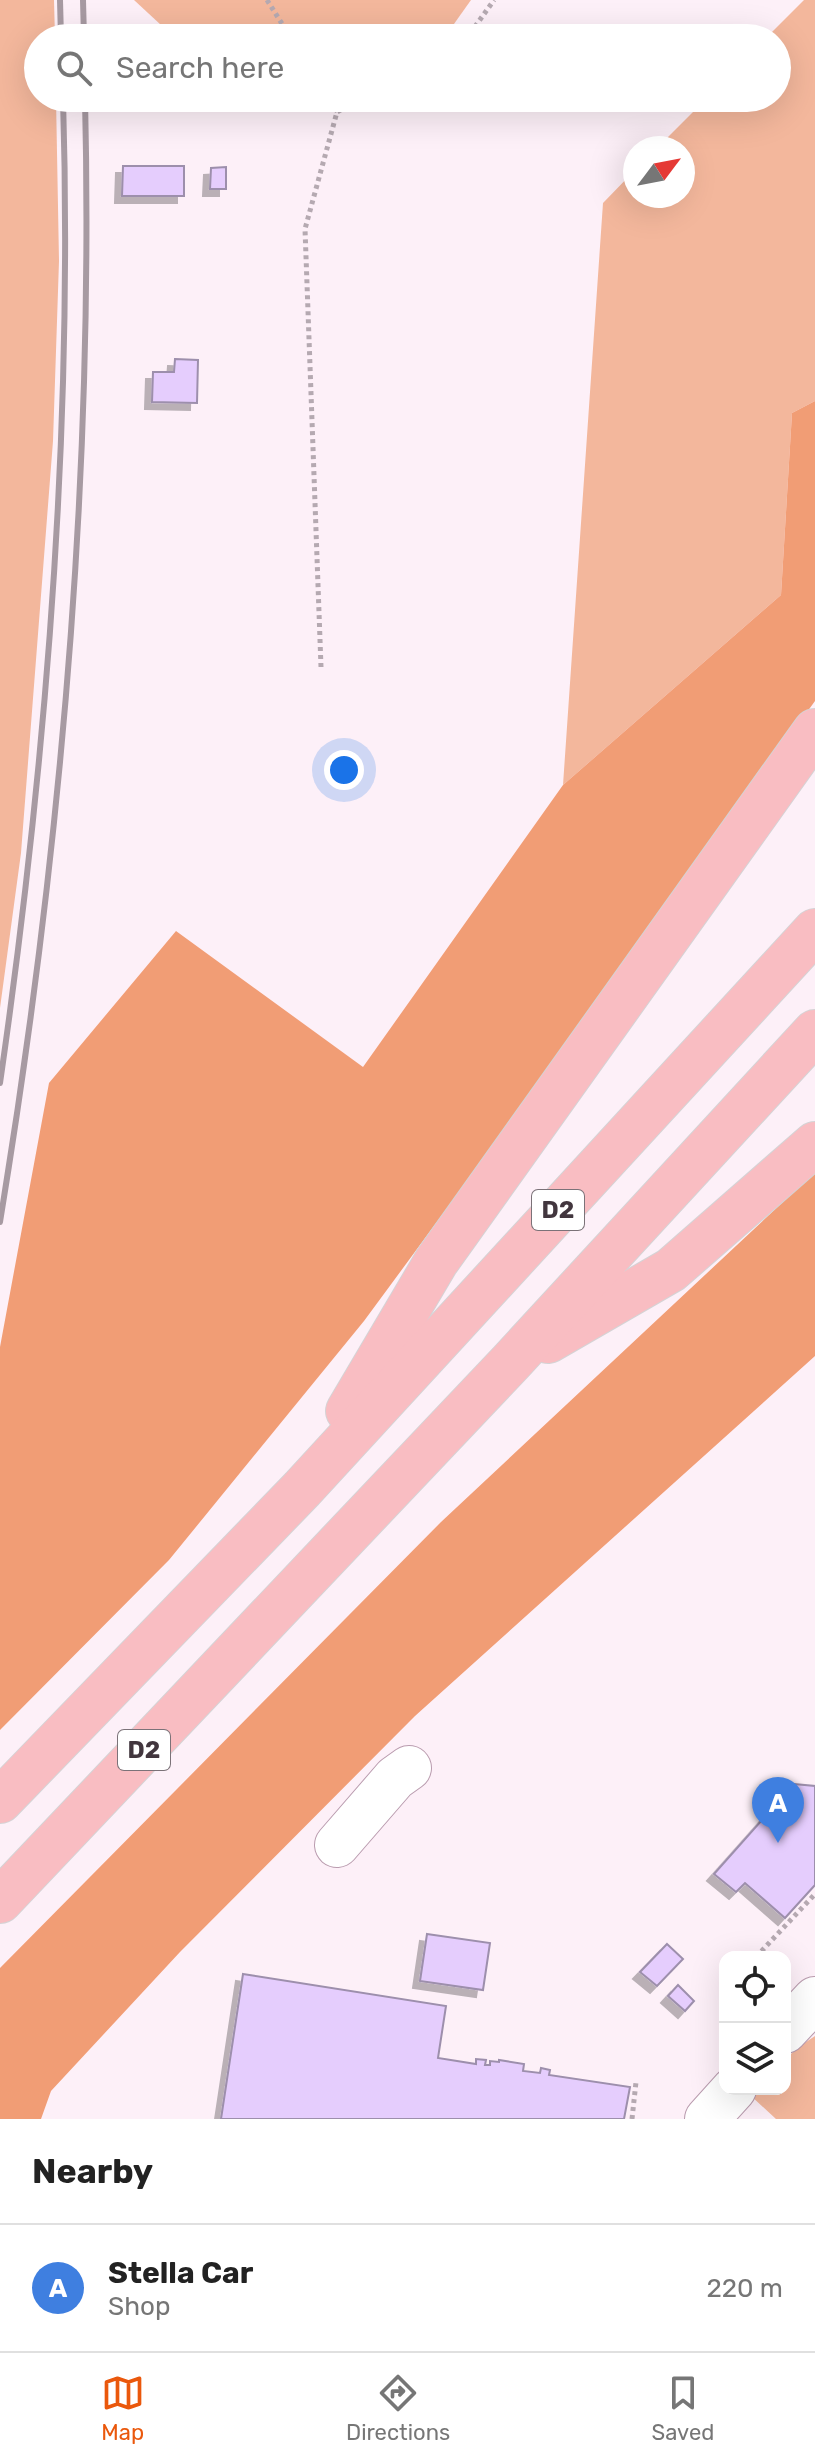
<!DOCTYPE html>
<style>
:root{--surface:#fff;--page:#f6f6f6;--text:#222;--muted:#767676;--line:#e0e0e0;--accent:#ea580c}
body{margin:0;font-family:Rubik,sans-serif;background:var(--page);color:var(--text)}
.controls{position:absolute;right:24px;bottom:24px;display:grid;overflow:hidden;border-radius:16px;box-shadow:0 8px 32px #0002}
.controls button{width:72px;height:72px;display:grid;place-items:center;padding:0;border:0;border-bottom:2px solid var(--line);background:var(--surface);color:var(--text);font:40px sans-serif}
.compass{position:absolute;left:623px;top:136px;width:72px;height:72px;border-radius:50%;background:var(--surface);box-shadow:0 8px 32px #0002;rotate:58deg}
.you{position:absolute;left:344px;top:770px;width:28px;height:28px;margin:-20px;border:6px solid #fff;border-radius:50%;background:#1a73e8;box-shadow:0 0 0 12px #1a73e833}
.badge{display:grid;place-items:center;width:52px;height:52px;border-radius:50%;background:var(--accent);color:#fff;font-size:26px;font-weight:700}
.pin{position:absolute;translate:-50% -66px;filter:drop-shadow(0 2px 4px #0008)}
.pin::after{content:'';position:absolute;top:42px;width:28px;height:24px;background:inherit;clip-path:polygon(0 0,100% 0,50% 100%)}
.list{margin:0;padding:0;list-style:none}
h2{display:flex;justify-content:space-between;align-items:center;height:104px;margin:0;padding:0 32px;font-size:34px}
h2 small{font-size:26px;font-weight:400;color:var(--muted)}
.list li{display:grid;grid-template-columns:52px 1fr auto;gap:24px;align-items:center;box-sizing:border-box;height:128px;padding:0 32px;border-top:2px solid var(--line)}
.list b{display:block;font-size:30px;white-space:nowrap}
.list p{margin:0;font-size:26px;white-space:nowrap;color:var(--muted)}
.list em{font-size:26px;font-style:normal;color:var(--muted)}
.icon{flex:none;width:44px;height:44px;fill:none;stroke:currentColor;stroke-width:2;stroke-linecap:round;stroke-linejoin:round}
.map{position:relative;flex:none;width:815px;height:2119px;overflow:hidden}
.search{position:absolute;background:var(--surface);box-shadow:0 8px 32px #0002;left:24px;right:24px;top:24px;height:88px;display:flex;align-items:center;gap:20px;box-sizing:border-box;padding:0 28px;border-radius:44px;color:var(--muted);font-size:30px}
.sheet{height:232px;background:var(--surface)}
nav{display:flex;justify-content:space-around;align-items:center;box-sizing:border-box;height:112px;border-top:2px solid var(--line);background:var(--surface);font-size:22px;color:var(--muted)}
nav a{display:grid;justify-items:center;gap:4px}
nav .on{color:var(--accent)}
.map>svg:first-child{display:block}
.green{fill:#f3b79c}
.forest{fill:#f19d75}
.building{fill:#e5cdfd;stroke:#9d8fac;stroke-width:2;filter:url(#shadow)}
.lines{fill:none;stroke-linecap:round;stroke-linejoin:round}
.minor-casing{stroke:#ba9caf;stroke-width:46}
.highway-casing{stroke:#d5d3d5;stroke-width:46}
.path{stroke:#b5a9b1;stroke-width:5;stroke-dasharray:4 4;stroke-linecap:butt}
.minor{stroke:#fff;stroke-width:44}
.highway{stroke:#f9bdc2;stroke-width:44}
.rail{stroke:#a79aa2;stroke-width:6}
.labels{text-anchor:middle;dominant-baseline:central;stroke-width:7;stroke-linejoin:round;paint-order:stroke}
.shield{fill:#fff;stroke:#7b7278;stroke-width:2}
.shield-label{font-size:24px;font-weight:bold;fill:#42363e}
</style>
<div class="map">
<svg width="815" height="2119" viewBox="0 0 815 2119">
<defs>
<filter id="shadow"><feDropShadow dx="-7" dy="7" stdDeviation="0" flood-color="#0004"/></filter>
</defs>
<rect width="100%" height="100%" fill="#fdf0f8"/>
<g class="green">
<polygon points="0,0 54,0 55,38 38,38 38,98 56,98 59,261 53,441 21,853 0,1008"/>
<polygon points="134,0 471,0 444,38 175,38"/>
<polygon points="804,0 815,0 815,401 792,413 781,595 563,785 603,203 635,170 635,196 683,196 683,148 657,148 707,98 777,98 777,38 766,38"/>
<polygon points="815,2036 815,2119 776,2119 750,2095 756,2089 785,2089 785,2060 797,2048"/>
</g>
<g class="forest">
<polygon points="815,401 815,701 560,1055 364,1321 169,1560 0,1730 0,1347 49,1083 176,931 363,1067 563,785 781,595 792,413"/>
<polygon points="815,1172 815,1356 415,1716 180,1952 51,2091 41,2119 0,2119 0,1968 441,1522"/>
</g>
<g class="building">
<polygon points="123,166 184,166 184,196 122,196"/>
<polygon points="226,167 226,189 210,189 211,168"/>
<polygon points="175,359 198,360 197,403 152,402 153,372 174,372"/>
<polygon points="794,1784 815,1786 815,1885 785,1918 745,1883 736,1892 714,1874"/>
<polygon points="427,1934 490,1943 483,1990 420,1981"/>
<polygon points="667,1944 683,1959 657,1986 640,1972"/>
<polygon points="243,1974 446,2006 438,2058 476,2064 476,2059 486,2060 485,2065 490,2065 490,2061 499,2062 499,2060 524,2064 523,2071 540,2073 541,2068 550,2070 549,2075 630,2087 624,2119 221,2119"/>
<polygon points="678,1985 694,2001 685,2011 668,1996"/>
</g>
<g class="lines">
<defs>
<g id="minor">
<polyline points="337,1845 395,1778 409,1768"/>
<polyline points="785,2031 815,1999"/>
<polyline points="707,2119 734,2089"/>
</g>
<g id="highway">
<polyline points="548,1341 671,1270 815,1144"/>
<polyline points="348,1411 436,1262 815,731"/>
<polyline points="0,1801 302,1489 815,931"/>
<polyline points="0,1901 511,1362 815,1032"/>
</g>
</defs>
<use href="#minor" class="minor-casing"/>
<use href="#highway" class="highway-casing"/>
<g class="path">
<polyline points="267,0 291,38"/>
<polyline points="464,38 469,35 494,0"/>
<polyline points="328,98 337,112"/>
<polyline points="321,667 305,229 337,112 361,98"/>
<polyline points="756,1957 815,1894"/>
<polyline points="632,2119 636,2082"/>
</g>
<use href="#minor" class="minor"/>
<use href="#highway" class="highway"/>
<g class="rail">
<polyline points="60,0 61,38"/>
<polyline points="83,0 84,38"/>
<path d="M0 1083C47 758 73 426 63 98"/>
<path d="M0 1222C61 851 94 474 85 98"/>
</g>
</g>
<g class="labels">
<g class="shield">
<rect x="532" y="1190" width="52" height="40" rx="6"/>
<rect x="118" y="1730" width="52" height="40" rx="6"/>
</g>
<g class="shield-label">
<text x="558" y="1210">D2</text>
<text x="144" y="1750">D2</text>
</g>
</g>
</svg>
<div class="controls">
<button><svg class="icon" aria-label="locate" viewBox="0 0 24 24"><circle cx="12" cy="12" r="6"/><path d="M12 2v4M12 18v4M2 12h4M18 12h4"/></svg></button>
<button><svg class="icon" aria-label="layers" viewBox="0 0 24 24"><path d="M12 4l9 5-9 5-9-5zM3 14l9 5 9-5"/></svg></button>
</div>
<svg class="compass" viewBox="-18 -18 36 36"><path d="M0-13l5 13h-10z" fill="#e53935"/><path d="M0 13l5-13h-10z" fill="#767676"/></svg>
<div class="you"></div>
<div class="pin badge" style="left:778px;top:1843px;background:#3f7fe0">A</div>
<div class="search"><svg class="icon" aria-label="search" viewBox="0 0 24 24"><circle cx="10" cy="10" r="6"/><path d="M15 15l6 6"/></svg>Search here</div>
</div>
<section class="sheet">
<h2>Nearby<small></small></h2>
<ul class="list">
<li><span class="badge" style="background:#3f7fe0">A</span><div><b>Stella Car</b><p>Shop</p></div><em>220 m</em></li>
</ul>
</section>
<nav>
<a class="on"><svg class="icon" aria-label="map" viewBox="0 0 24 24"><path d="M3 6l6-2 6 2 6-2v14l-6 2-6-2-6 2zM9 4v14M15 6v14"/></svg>Map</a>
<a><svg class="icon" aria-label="directions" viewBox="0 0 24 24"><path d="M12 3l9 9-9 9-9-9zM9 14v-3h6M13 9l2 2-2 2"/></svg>Directions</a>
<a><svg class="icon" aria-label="saved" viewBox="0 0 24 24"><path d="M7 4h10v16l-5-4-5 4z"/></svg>Saved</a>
</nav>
